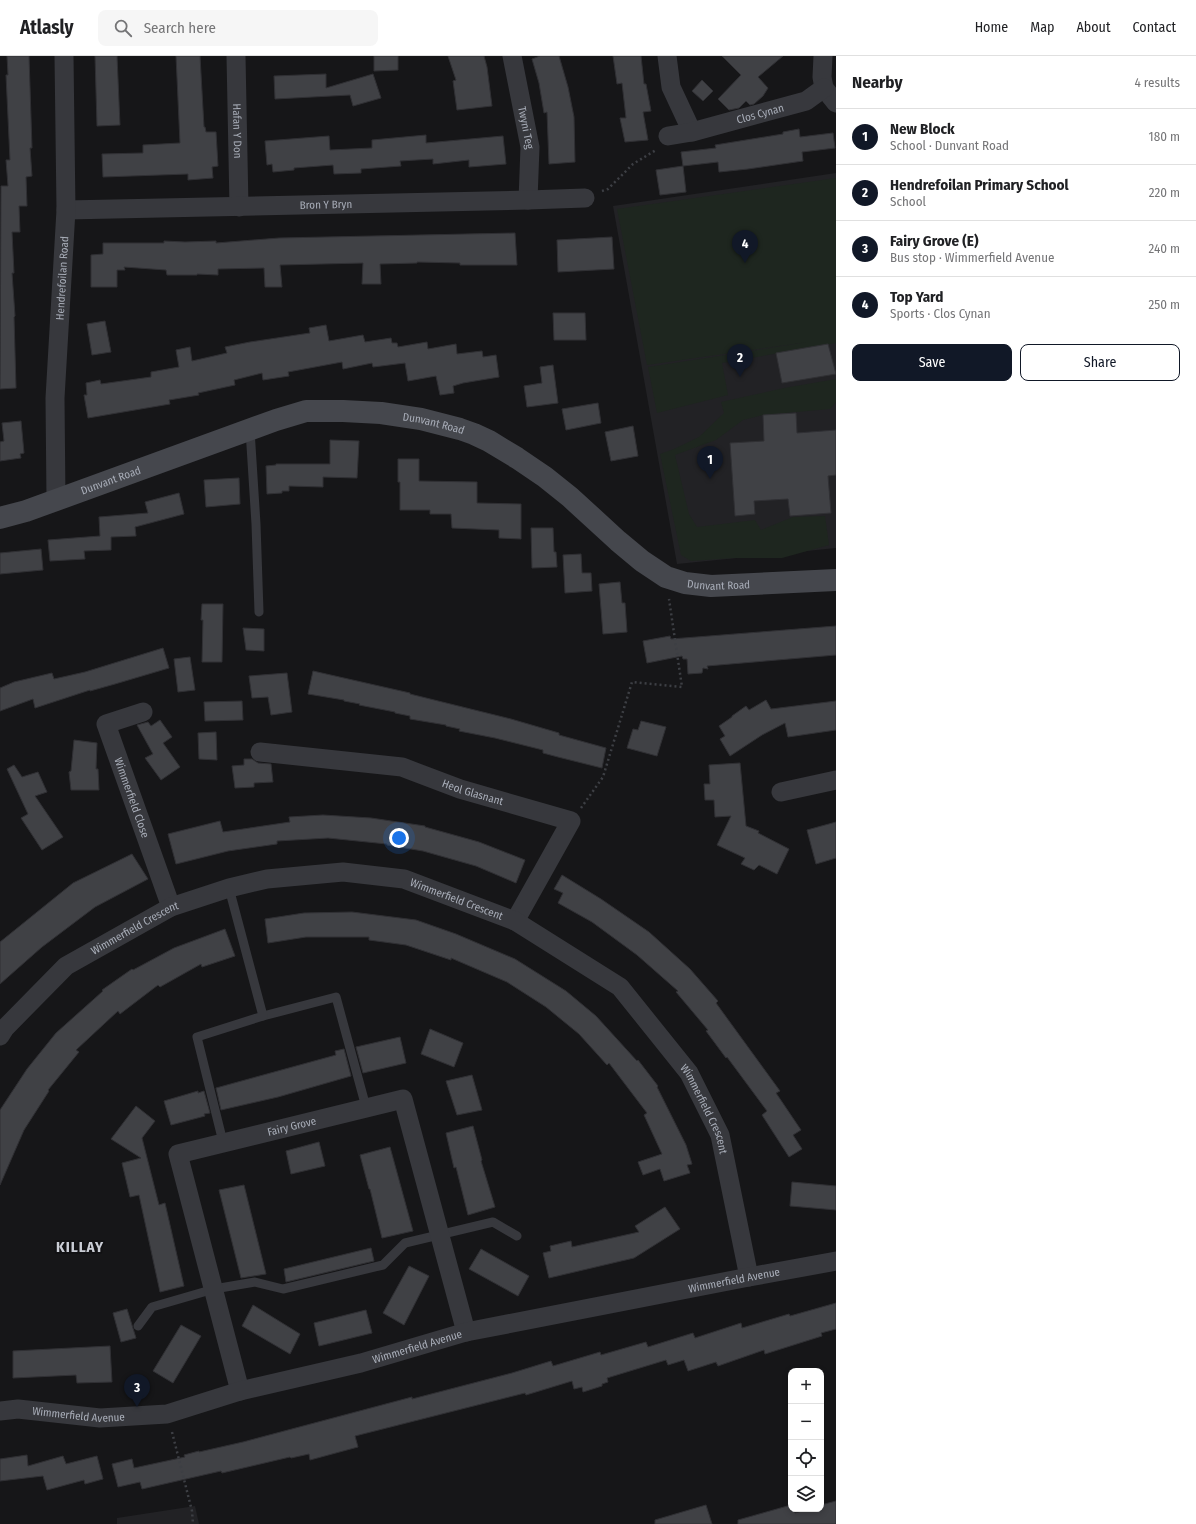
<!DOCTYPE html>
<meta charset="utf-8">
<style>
:root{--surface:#fff;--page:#f6f6f6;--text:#202124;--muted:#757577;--line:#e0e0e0;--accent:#111827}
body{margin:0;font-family:"Fira Sans Condensed",sans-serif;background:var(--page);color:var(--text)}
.controls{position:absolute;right:12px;bottom:12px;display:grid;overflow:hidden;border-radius:8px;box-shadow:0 2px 6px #0003}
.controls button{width:36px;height:36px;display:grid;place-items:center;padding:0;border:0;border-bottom:1px solid var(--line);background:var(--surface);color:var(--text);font:20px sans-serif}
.you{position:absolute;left:399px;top:782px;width:14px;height:14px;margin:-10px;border:3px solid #fff;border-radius:50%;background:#1a73e8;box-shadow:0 0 0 6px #1a73e833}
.badge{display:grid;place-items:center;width:26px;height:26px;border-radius:50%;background:var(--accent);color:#fff;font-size:13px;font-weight:700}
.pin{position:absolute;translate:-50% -33px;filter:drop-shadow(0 1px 2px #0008)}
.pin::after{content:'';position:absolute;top:21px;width:14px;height:12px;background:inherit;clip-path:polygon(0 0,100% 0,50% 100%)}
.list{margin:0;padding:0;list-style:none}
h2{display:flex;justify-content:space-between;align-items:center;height:52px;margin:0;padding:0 16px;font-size:17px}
h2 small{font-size:13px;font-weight:400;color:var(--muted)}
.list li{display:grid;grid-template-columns:26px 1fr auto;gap:12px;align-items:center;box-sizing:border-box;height:56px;padding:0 16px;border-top:1px solid var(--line)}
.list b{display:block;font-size:15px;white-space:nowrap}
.list p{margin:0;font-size:13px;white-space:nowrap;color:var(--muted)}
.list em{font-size:13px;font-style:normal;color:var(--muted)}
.actions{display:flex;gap:8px;padding:12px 16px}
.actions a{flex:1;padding:9px 0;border:1px solid var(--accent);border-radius:8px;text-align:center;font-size:14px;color:var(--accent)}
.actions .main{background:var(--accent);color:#fff}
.icon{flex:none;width:22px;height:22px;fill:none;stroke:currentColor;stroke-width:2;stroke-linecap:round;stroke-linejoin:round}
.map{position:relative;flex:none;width:836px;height:1468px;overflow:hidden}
header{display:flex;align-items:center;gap:24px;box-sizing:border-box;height:56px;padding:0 20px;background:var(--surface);border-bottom:1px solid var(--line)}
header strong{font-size:19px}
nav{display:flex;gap:22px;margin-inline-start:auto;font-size:14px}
.search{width:280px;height:36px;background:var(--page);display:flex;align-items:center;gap:10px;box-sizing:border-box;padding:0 14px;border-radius:8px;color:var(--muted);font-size:15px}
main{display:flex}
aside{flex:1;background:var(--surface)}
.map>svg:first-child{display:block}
.built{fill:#222225}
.green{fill:#1e261f}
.building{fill:#404145;stroke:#303034}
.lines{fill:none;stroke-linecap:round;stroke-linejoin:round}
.path{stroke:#3d3f44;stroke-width:2.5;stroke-dasharray:2 3;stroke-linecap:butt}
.lane{stroke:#37383d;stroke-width:9}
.street{stroke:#37383d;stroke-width:19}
.secondary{stroke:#45474d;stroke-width:22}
.labels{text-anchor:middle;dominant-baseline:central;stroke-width:4;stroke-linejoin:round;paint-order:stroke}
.street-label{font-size:11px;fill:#a8adb8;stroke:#111113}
.district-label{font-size:15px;font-weight:bold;letter-spacing:1px;fill:#c9ccd4;stroke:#111113}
</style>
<header>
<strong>Atlasly</strong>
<div class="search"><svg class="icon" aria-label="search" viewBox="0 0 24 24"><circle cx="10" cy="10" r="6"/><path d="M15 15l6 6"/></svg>Search here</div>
<nav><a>Home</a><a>Map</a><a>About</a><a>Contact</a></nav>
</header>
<main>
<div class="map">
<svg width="836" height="1468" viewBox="0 0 836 1468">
<rect width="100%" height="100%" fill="#161618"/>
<g class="built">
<polygon points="836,117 836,492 677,508 613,150"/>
<polygon points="195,1450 199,1468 117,1468 117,1462"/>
</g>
<g class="green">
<polygon points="836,122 836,287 722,307 728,339 657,357 648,311 808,286 647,309 617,153"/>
<polygon points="836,323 836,346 830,353 763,359 743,364 716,384 675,399 689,458 697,471 755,464 761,474 793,461 825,460 829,489 782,502 734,502 691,505 681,499 660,398 674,393 699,381 724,357 721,346 784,332"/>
</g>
<g class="building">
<polygon points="7,0 29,0 32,92 30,92 32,120 26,121 27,150 19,150 20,176 12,176 14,217 12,217 15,260 14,261 16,332 0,333 1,130 8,130 6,104 10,104 6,19 8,19"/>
<polygon points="95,0 117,0 120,69 97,70"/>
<polygon points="176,0 200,0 204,71 205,71 206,76 216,76 218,110 212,111 213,122 188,124 188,118 103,121 102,98 143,97 143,89 180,87"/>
<polygon points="374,0 398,0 398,14 374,15"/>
<polygon points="448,0 484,0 487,11 492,50 457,54 453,25 456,24"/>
<polygon points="540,0 559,0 568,31 574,61 575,106 549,108 547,56 544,57 539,27 532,3"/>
<polygon points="613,0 641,0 644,28 646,28 651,55 643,56 648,84 625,86 620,62 626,62 622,27 617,28"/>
<polygon points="722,0 783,0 758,21 768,32 763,40 754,48 750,49 746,45 739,52 729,54 718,43 741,19"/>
<polygon points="326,18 326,32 373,18 381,42 353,50 350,39 275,43 274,20"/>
<polygon points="702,24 713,35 703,45 692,35"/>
<polygon points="799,73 800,81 833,77 835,92 802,96 803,105 748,113 719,116 718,106 683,110 681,96 716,92 715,89 783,78 783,76"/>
<polygon points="426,79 426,87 503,80 506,108 469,111 469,104 433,108 433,103 400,105 401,110 361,113 361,117 334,118 333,109 294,112 294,114 273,116 272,108 267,109 265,85 329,80 330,94 372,92 372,84"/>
<polygon points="683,110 686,136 660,139 656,114"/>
<polygon points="515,177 517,209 460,209 460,207 417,206 417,207 380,208 381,228 362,228 363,207 280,209 282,231 265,231 264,212 218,213 218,219 197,218 197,219 167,219 166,214 124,211 125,214 117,214 117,231 91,231 91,199 103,198 103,187 164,187 164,185 185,186 216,185 216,187 279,182"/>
<polygon points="612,181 614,213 558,216 557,184"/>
<polygon points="553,257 585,257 586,284 554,284"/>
<polygon points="105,265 111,296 92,299 87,268"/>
<polygon points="326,269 329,285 363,279 365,286 391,282 392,287 397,287 398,291 427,286 428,293 456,288 457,298 482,295 483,301 496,299 499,321 463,327 453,330 454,337 440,339 436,320 408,325 405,307 373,311 372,307 343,313 342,306 288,316 289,320 263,324 262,317 234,324 235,329 198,337 199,339 169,344 170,348 88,362 84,339 87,339 86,327 100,324 101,328 151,321 151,316 179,311 176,294 190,291 192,305 227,297 225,291 250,286 310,277 309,272"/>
<polygon points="828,288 836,318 782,327 776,297"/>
<polygon points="553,309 558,347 527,351 524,330 542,327 540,311"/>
<polygon points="598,347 601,367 566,374 562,353"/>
<polygon points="796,357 797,377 836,374 836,419 828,420 831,457 790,460 788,443 754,445 755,458 735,460 730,387 764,385 763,359"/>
<polygon points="21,365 24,397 20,398 21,402 0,405 0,386 4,385 2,367"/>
<polygon points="633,370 638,400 611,405 605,376"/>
<polygon points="330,384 359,385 357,422 323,421 323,431 289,430 289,435 282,435 282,437 267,438 266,410 276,409 276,408 330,408"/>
<polygon points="398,403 419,403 419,425 477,426 477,447 521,448 521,483 499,482 499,474 452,472 451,458 430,458 430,454 400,454 400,426 398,426"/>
<polygon points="239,422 240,448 206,451 204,424"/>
<polygon points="179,437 184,458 135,471 136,480 111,481 111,494 84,495 85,503 50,505 48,484 100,480 99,461 148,457 145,446"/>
<polygon points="531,472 553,472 554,496 556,496 557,511 532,512"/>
<polygon points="41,493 43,514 0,518 0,497"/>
<polygon points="581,498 582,517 591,517 592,535 565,537 563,499"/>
<polygon points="620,526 622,547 625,547 627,576 603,578 599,528"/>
<polygon points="202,548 223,548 222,606 202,606 203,564 201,564"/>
<polygon points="836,570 836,599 707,610 708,613 703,612 702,617 688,618 687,603 683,603 682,600 647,607 643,585 670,580 671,583"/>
<polygon points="243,572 264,573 264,595 246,594"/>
<polygon points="163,592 169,612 115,628 90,635 90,634 35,652 33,643 0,655 0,632 14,626 52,617 54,623 85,616"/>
<polygon points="190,601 195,634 178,636 174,603"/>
<polygon points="313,615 410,637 410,638 511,663 559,677 559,679 606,692 602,712 558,701 543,697 543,694 495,682 459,675 460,673 446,670 446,669 410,663 410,660 395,657 395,656 359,649 360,648 344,645 344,644 308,638"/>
<polygon points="287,617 292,656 271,659 268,641 252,642 249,620"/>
<polygon points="766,644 771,653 836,645 836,674 788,681 785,667 762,679 730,700 720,683 725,680 719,670 732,661 732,660 746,650 749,654"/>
<polygon points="242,645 243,664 205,665 204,646"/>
<polygon points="160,664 172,681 163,687 180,711 161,724 145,702 153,698 137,669 148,666 151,670"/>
<polygon points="641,665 666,671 657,700 627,692 633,673 638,674"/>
<polygon points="216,676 217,704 199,703 198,677"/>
<polygon points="74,684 97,687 96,713 98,713 99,734 71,734 69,716 71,715"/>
<polygon points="244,703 252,703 258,707 271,708 273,726 254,727 254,731 235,732 232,710 244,709"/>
<polygon points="740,707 746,770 759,775 758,777 789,793 777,818 759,809 754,814 741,808 745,802 717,789 731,760 715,761 714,744 705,744 704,728 710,728 709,709"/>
<polygon points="14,709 22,721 38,716 47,736 35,740 63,781 42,794 21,762 28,758 7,713"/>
<polygon points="323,759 371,762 425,770 425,771 479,786 525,804 516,827 476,810 423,795 387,789 387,788 328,782 277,785 277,788 228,795 176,808 168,778 220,765 223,776 290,766 289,761"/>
<polygon points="836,766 836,802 816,808 807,774"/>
<polygon points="132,798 148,823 95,851 42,891 0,928 0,886 73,827"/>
<polygon points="562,819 601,843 649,876 690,913 718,945 716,947 780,1035 776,1037 801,1074 793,1079 802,1093 789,1101 762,1059 767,1055 727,1001 726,1002 706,975 708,974 676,936 678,935 637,899 592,866 558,847 563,837 554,833"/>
<polygon points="352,856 416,864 456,878 515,903 566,935 596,960 637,1005 638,1004 658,1030 657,1031 686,1089 692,1108 687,1109 690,1117 664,1125 660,1113 643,1119 638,1106 662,1098 644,1059 647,1057 609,1007 607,1009 579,978 546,951 507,926 451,902 451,904 406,889 369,884 369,881 306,881 268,887 265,863 304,857"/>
<polygon points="225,873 235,900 202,911 201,908 160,931 158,929 120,958 118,955 76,994 79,996 48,1034 49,1035 24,1074 0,1129 0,1054 27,1013 56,977 103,935 102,934 132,913 133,914 174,892"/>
<polygon points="430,973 463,987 454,1011 421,998"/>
<polygon points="400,981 406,1007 363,1017 356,991"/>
<polygon points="344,993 351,1020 278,1041 221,1054 216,1032 336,999 335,995"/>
<polygon points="472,1019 482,1054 457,1059 446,1025"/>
<polygon points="198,1035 198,1037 204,1035 210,1057 204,1058 205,1060 171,1069 164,1045"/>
<polygon points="136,1050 155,1065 142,1082 159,1149 165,1147 184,1230 160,1236 139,1139 130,1141 122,1107 141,1102 111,1083"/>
<polygon points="473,1070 482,1104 481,1105 495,1151 468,1159 456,1111 454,1112 446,1077"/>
<polygon points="319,1086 325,1110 291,1118 286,1095"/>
<polygon points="390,1091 413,1175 382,1182 370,1133 369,1133 360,1099"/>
<polygon points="792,1126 836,1130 836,1154 790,1150"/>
<polygon points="244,1129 266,1218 241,1222 219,1134"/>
<polygon points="665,1151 680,1173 634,1202 549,1222 543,1197 551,1195 550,1190 571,1185 572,1191 639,1176 635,1170"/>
<polygon points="371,1192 374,1205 286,1226 284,1213"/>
<polygon points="481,1193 529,1220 518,1240 469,1213"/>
<polygon points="409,1210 429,1220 404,1269 383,1257"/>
<polygon points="836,1247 836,1273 821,1277 822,1280 765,1298 764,1294 718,1310 716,1306 688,1315 684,1304 668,1309 666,1304 607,1322 608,1326 602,1328 602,1330 583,1336 582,1331 574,1333 572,1325 526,1339 525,1337 355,1380 358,1391 310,1404 309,1398 291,1402 290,1401 222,1417 221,1415 142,1433 140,1426 118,1431 112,1408 132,1403 134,1412 185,1401 184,1399 199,1395 199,1396 243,1386 412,1341 412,1343 512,1317 551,1305 553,1310 600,1296 601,1299 646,1286 648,1291 693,1277 695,1282 741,1267 742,1272 789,1258 790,1260"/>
<polygon points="253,1249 300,1278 290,1298 242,1270"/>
<polygon points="127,1253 136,1282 121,1286 113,1257"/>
<polygon points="366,1254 372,1277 319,1290 314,1267"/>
<polygon points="181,1269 201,1280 173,1327 153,1315"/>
<polygon points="110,1290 112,1326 77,1327 76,1319 13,1322 13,1295"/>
<polygon points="27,1399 28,1410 63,1400 66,1408 97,1400 103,1423 85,1428 84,1424 47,1434 43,1420 0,1425 0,1403"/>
<polygon points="836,1445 836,1468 738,1468 738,1464 791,1449 791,1453 794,1453 795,1457 809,1453 821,1453 821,1449"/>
<polygon points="706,1449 712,1468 655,1468 655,1464"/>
</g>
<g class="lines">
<g class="path">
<polyline points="602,135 608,133 633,108 656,94"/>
<polyline points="581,752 603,721 632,626 682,631 669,543"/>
<polyline points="172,1376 192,1455 193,1468"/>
</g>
<g class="lane">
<polyline points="250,374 256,468 259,556"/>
<polyline points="263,960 336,941 366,1051"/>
<polyline points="223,1086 197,981 263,960 229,832"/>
<polyline points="138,1270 152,1251 214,1233 255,1226 283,1233 383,1209 405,1187 493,1166 517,1180"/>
</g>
<g class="street">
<path id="s1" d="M236 0 239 151"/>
<path id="s2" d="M512 0 530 91 528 144"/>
<polyline points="667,0 671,31 692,76"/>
<polyline points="823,0 822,21 824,32 836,47"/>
<path id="s3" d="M668 80 692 76 806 45 824 32"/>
<path id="s4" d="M66 154 528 144 585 142"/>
<path id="s5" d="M56 444 55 342 66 154 64 0"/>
<path id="s6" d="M143 656 106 668 171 851"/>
<path id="s7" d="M260 696 402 711 460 733 571 765 515 865"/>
<polyline points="781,736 836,724"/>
<path id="s8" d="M0 980 5 972 66 910 171 851 229 832 267 823 343 816 404 823 515 865 620 931 689 1017 720 1079 749 1221"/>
<path id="s9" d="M240 1335 178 1098 403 1043 466 1276"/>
<path id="s10" d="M0 1355 18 1353 100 1362 167 1358 240 1335 361 1307 466 1276 749 1221 836 1205"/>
</g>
<path class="secondary" id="s11" d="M0 462 26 455 276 364 306 355H343L381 357 421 363 460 373 474 378 489 385 517 402 545 421 570 441 618 485 642 505 666 521 685 527 711 530 836 524"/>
</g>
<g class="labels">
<g class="street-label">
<text stroke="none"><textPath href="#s3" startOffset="95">Clos Cynan</textPath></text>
<text stroke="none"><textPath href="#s2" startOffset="73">Twyni Teg</textPath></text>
<text stroke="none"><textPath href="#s1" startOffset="75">Hafan Y Don</textPath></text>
<text stroke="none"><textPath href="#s4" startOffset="260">Bron Y Bryn</textPath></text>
<text stroke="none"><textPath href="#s5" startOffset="222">Hendrefoilan Road</textPath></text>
<text stroke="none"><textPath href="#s11" startOffset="453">Dunvant Road</textPath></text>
<text stroke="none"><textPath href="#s11" startOffset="117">Dunvant Road</textPath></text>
<text stroke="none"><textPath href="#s11" startOffset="789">Dunvant Road</textPath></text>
<text stroke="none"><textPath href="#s7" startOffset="218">Heol Glasnant</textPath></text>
<text stroke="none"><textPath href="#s6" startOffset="117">Wimmerfield Close</textPath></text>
<text stroke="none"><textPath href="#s8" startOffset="511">Wimmerfield Crescent</textPath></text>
<text stroke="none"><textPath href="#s8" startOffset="175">Wimmerfield Crescent</textPath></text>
<text stroke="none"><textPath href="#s8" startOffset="847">Wimmerfield Crescent</textPath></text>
<text stroke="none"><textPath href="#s9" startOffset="362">Fairy Grove</textPath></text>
<text stroke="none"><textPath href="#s10" startOffset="751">Wimmerfield Avenue</textPath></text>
<text stroke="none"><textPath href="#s10" startOffset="427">Wimmerfield Avenue</textPath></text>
<text stroke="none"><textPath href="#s10" startOffset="79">Wimmerfield Avenue</textPath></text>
</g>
<g class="district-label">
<text x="80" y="1191">KILLAY</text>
</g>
</g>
</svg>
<div class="controls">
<button>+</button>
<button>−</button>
<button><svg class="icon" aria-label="locate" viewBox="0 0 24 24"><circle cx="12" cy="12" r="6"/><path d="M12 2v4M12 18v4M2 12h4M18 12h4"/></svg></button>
<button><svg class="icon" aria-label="layers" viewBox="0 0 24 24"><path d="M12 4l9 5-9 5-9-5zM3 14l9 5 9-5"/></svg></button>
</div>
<div class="you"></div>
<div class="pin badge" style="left:710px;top:423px">1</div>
<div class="pin badge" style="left:740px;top:321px">2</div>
<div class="pin badge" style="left:137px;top:1351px">3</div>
<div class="pin badge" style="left:745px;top:207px">4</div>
</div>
<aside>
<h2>Nearby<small>4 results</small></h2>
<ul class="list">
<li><span class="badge">1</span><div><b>New Block</b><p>School · Dunvant Road</p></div><em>180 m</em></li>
<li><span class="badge">2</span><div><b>Hendrefoilan Primary School</b><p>School</p></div><em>220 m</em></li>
<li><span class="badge">3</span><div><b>Fairy Grove (E)</b><p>Bus stop · Wimmerfield Avenue</p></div><em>240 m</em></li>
<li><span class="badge">4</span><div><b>Top Yard</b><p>Sports · Clos Cynan</p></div><em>250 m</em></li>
</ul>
<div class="actions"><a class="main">Save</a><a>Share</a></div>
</aside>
</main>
